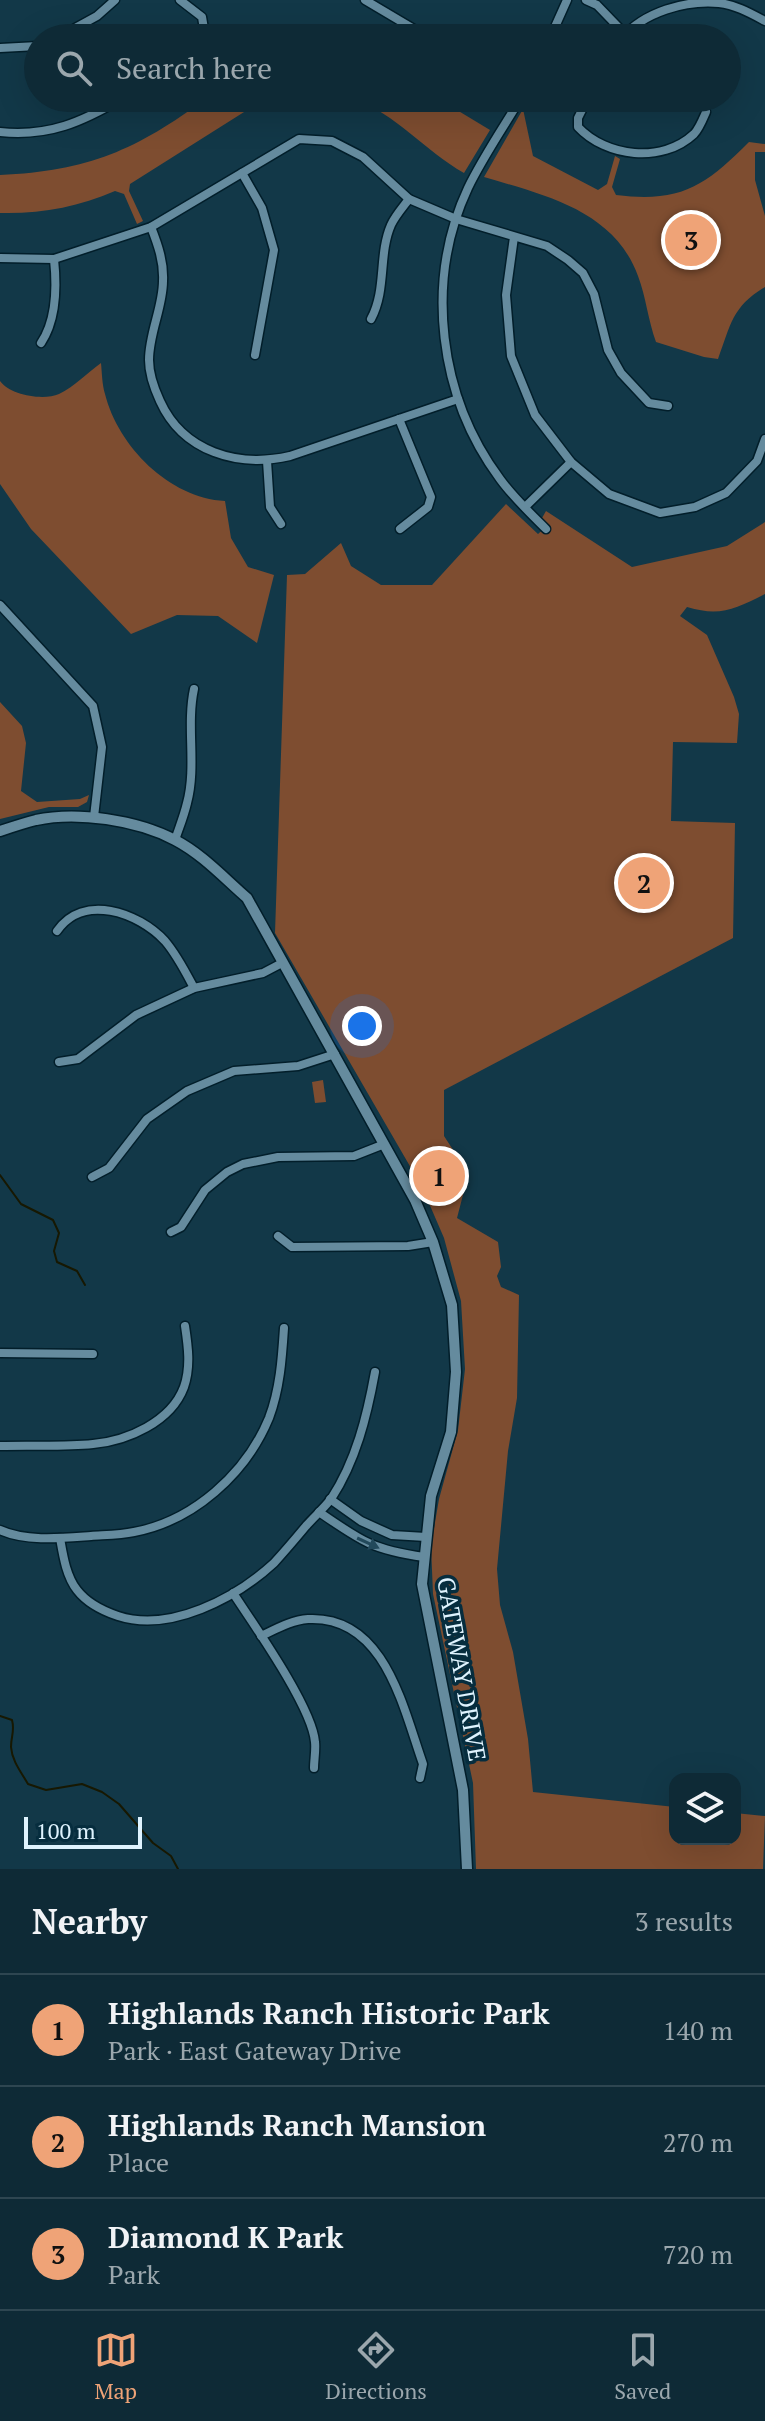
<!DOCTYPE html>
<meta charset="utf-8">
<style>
:root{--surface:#0e2a36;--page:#17323e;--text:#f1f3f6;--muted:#9ba7ad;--line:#2e4651;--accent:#efa377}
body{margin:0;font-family:"PT Serif",serif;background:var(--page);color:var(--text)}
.controls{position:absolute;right:24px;bottom:24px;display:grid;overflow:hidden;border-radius:16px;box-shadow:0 8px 32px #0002}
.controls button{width:72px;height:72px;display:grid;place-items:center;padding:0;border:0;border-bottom:2px solid var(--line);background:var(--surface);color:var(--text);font:40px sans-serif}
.scale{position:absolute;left:24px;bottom:20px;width:118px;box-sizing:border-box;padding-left:8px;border:4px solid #dff3fe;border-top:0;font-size:22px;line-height:28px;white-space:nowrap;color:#dff3fe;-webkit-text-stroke:6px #062d3e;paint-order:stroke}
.you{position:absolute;left:362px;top:1026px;width:28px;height:28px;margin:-20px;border:6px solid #fff;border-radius:50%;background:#1a73e8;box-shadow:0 0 0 12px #1a73e833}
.badge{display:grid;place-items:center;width:52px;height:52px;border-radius:50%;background:var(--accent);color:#111;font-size:26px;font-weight:700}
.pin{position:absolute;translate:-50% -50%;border:4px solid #fff;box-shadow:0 2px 8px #0006}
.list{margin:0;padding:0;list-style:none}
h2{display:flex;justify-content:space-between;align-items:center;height:104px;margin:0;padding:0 32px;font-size:34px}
h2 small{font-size:26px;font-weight:400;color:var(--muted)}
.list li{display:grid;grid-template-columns:52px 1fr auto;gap:24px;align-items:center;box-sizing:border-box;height:112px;padding:0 32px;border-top:2px solid var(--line)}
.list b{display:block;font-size:30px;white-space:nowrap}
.list p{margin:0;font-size:26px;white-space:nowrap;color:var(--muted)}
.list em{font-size:26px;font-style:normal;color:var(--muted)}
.icon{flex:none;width:44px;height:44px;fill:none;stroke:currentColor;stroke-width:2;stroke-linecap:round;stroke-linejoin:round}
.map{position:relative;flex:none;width:765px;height:1869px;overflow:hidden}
.search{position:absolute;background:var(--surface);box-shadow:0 8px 32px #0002;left:24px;right:24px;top:24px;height:88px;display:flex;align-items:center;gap:20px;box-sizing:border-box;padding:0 28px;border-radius:44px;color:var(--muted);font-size:30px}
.sheet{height:440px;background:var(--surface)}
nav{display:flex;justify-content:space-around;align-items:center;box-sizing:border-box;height:112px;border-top:2px solid var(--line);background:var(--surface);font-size:22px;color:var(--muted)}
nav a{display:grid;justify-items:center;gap:4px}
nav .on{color:var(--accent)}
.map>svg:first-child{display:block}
.green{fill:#7e4d30}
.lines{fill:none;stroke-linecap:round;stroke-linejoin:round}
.stream{stroke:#171802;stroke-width:2}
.minor-casing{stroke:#021e2a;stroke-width:11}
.tertiary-casing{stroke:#021e2a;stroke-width:13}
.minor{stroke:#658b9e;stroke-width:8}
.tertiary{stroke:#658b9e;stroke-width:10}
.oneway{fill:#22495b}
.labels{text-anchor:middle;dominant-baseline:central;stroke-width:7;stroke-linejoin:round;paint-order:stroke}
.street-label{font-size:24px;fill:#dff3fe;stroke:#062d3e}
</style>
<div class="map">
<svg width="765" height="1869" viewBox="0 0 765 1869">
<rect width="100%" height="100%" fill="#123848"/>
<g class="green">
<polygon points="265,30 327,32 337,38 261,38"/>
<path d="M207 98H279L252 107 130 184 129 191 143 221 137 224 124 194 115 191C78 207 41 214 0 213V175C89 171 136 150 207 98Z"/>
<path d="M353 98H437L490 130 464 173C425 151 396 114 353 98Z"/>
<path d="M523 109 533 156 598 190 607 184 615 156 620 159 612 187 616 195C681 203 705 186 749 142L765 144V152H755V180L765 216V287C732 307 731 324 718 359L704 357 656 342C648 320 646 297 638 276 614 210 544 195 484 177Z"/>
<path d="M101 363C102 373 102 384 105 394 118 446 169 498 225 501L231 538 248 567 274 575 257 643 218 616 177 615 131 634 31 529 0 484V381C10 395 43 401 59 394 74 387 88 372 101 363Z"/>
<path d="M506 504 538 534 548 525 542 518 546 511 632 567 727 546 765 522V594C735 609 720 617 687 607L680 616 707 635 734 697 739 714 737 743 673 742 671 821 735 823 733 938 444 1090V1136L463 1165 464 1191 457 1218 498 1242 501 1267 497 1276 501 1287 519 1295 517 1398 508 1451 497 1569 500 1605 513 1652 528 1739 533 1792 675 1807V1839H735V1813L765 1816 763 1869H476L473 1783 433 1594 431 1546 439 1499 458 1430 465 1369 461 1301 444 1238 422 1187 275 933 287 575 305 574 341 543 351 566 381 585H432Z"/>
<polygon points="0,702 22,726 26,743 21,791 37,802 80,799 89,795 87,802 78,807 49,807 0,819"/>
<polygon points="323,1080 326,1102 315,1103 312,1082"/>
</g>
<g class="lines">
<g class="stream">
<polyline points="0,1175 21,1204 53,1220 59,1233 54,1251 57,1262 77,1271 85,1285"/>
<path d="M0 1716 12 1720C15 1731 11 1736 11 1747 12 1761 21 1772 28 1784L46 1790 82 1784 102 1792 119 1804 153 1843 171 1856 178 1869"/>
</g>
<defs>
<g id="minor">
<polyline points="180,0 202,17 204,29 195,38"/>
<polyline points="365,0 429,38"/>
<polyline points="586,0 597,5 625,34"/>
<polyline points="57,38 97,16 115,0"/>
<polyline points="550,38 567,0"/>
<path d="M622 38C644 12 685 0 719 3 736 5 750 13 765 21"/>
<polyline points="0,48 38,46"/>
<path d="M521 98C503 128 483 157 468 188 424 282 439 397 500 479 513 497 530 513 546 529"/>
<path d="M588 98 578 118V127C606 157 662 164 694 134 699 129 703 119 706 112"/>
<path d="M0 132C49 137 82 122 123 98"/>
<polyline points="242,173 262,208 274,250 255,355"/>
<path d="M151 227C158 245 164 262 163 281 163 307 149 333 149 360 149 374 154 388 160 401 183 452 238 468 290 456L458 399"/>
<polyline points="514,237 506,295 511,356 535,415 571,462 609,494 660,513 695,507 726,493 757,461 765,439"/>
<polyline points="0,258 54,259 151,227 299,139 332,141 363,157 409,199 456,219 547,246 568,260 583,273 594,294 608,350 621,373 649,403 668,406"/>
<path d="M371 319C387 289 378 255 391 225 395 216 403 207 409 199"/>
<path d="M41 343C57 319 57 287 54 259"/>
<polyline points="399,419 431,497 428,507 400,529"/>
<polyline points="267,461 270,507 281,524"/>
<polyline points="525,507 571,462"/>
<polyline points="0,605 93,706 102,747 94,817"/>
<path d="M175 840C179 828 184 816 187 803 197 766 186 726 194 689"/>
<path d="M57 931C83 893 138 912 165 941 177 955 185 971 194 988"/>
<polyline points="59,1062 78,1059 136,1015 194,988 263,973 282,963"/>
<polyline points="92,1177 109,1168 147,1119 187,1091 234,1071 298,1066 335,1054"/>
<polyline points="171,1232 181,1227 205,1190 227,1172 243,1164 278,1157 354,1156 382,1145"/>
<polyline points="278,1236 292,1247 408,1246 433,1242"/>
<polyline points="0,1353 93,1354"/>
<path d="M0 1446C31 1445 63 1447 93 1444 127 1441 171 1422 184 1387 191 1367 188 1346 185 1326"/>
<polyline points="330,1499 361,1521 392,1535 426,1537"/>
<path d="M319 1512C361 1541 373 1550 424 1557"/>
<path d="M0 1530C26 1542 63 1538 91 1536 105 1535 120 1535 134 1532 193 1521 246 1474 269 1418 280 1389 282 1358 284 1328"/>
<path d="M60 1538C63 1555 66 1576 77 1590 87 1603 103 1611 118 1616 170 1633 236 1598 274 1563 285 1551 296 1538 306 1526 314 1517 324 1508 331 1499 356 1461 367 1416 375 1372"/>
<path d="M233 1593C254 1625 312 1707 315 1742 316 1750 314 1760 314 1768"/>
<path d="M261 1636C276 1629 292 1620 308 1619 385 1615 403 1708 423 1764L420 1778"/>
</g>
<path id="tertiary" d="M0 831C12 827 24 823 36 820 77 811 137 820 175 840 202 854 224 878 247 898L415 1200 433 1242 452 1305 456 1372 451 1432 431 1496 422 1584 463 1790 467 1869"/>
</defs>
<use href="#minor" class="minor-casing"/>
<use href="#tertiary" class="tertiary-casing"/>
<use href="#minor" class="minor"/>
<use href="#tertiary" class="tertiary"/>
</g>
<defs><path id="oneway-solid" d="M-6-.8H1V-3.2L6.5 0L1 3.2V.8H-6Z" transform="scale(2)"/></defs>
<use class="oneway" href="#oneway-solid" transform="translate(368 1543) rotate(25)"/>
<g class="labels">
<g class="street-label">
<text transform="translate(462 1669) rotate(80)">GATEWAY DRIVE</text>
</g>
</g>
</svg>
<div class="controls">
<button><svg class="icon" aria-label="layers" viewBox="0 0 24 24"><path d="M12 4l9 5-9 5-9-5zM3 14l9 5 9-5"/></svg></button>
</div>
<div class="scale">100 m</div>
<div class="you"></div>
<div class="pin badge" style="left:439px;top:1176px">1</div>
<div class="pin badge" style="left:644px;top:883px">2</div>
<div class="pin badge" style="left:691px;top:240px">3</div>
<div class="search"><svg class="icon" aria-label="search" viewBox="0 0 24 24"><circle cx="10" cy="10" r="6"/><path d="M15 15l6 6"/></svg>Search here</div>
</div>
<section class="sheet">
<h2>Nearby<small>3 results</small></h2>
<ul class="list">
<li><span class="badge">1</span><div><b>Highlands Ranch Historic Park</b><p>Park · East Gateway Drive</p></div><em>140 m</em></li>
<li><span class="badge">2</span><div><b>Highlands Ranch Mansion</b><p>Place</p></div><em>270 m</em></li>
<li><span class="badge">3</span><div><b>Diamond K Park</b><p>Park</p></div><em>720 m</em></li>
</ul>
</section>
<nav>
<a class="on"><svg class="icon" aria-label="map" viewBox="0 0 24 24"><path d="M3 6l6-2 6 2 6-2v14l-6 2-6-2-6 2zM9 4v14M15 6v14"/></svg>Map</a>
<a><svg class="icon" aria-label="directions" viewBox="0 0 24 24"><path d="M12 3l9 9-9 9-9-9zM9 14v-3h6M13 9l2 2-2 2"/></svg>Directions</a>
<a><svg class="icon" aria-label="saved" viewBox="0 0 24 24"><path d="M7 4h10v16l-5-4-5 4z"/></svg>Saved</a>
</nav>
